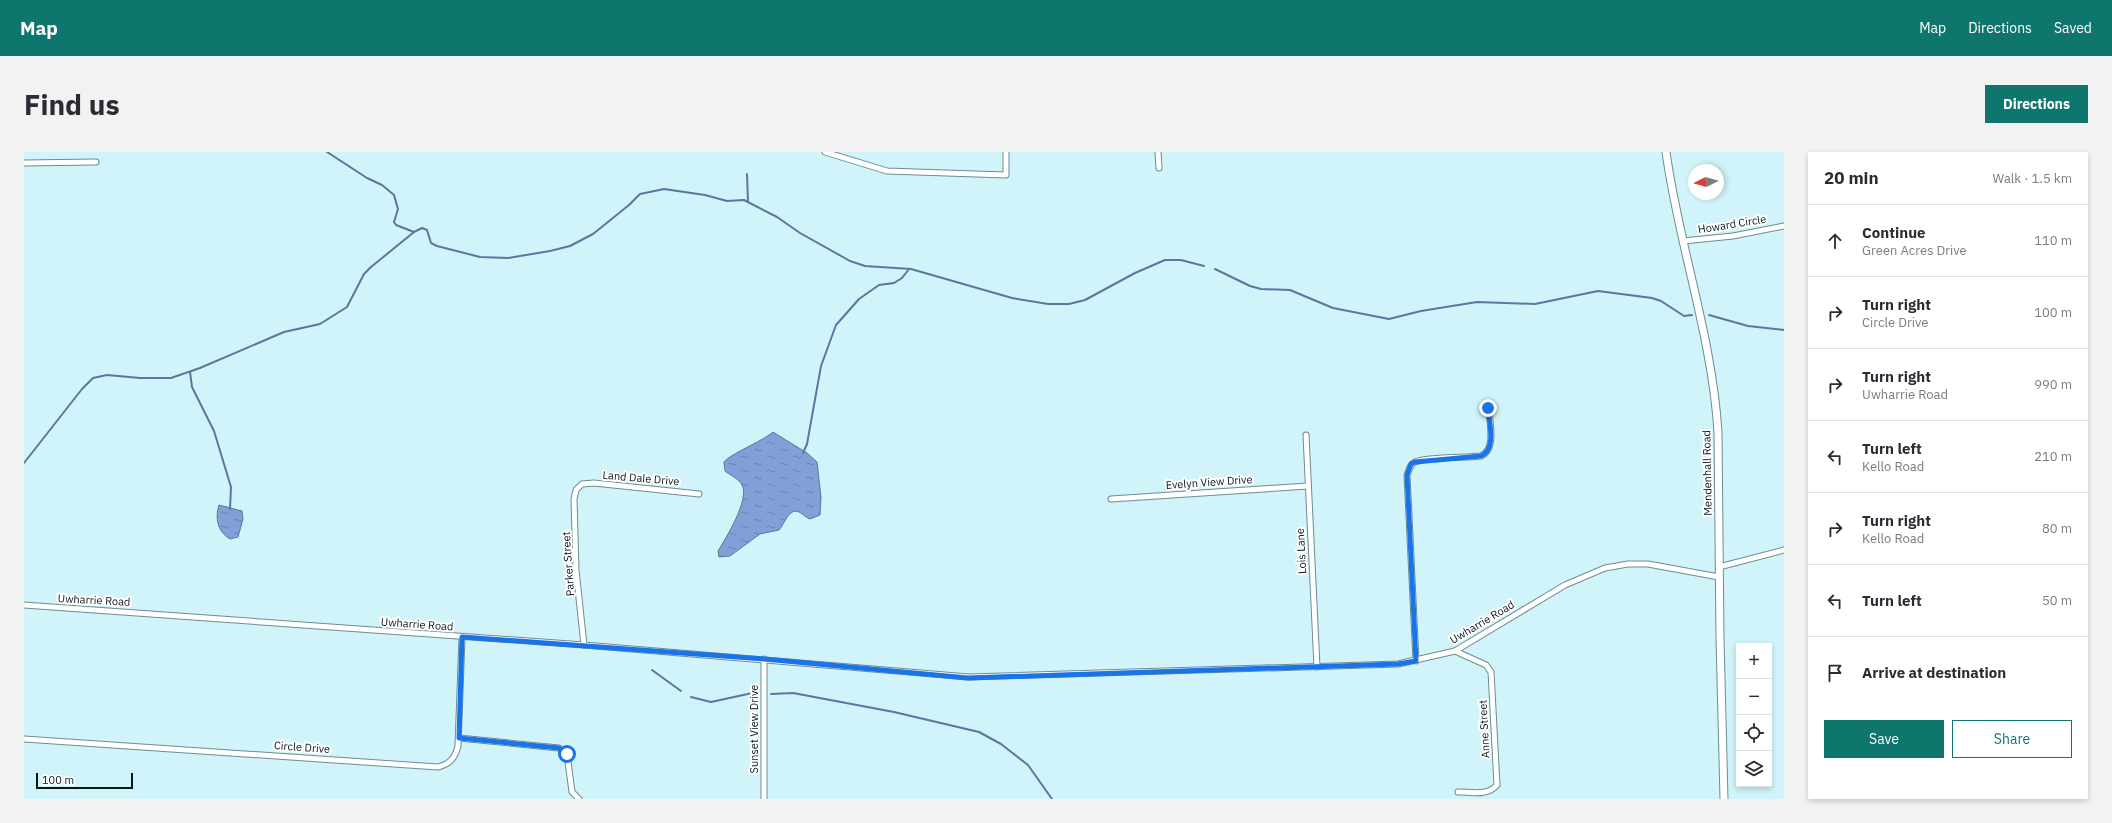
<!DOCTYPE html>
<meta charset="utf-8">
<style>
:root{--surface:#fff;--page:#f2f2f3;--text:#2b2b33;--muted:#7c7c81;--line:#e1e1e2;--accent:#0f766e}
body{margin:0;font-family:"IBM Plex Sans",sans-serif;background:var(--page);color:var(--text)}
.controls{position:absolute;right:12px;bottom:12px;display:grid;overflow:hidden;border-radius:0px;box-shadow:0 2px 6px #0003}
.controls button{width:36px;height:36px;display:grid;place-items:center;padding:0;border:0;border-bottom:1px solid var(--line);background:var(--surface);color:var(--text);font:20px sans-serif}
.compass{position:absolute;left:1664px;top:12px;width:36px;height:36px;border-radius:50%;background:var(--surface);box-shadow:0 2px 6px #0003;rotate:265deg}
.scale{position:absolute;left:12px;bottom:10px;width:97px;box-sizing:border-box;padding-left:4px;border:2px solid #091517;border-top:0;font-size:11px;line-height:14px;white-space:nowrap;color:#091517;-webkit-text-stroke:3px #fff;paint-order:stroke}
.stop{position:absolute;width:12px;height:12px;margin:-9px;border:3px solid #1a73e8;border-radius:50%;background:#fff}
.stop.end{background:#1a73e8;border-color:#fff;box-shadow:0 1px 4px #0008}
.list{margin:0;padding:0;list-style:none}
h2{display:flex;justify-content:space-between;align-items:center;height:52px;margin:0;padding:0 16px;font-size:17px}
h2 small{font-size:13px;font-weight:400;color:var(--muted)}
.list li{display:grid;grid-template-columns:26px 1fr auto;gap:12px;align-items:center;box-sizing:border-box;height:72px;padding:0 16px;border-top:1px solid var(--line)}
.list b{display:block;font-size:15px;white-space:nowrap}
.list p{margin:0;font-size:13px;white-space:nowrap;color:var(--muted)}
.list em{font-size:13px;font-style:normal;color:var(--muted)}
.actions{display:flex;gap:8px;padding:12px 16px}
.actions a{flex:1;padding:9px 0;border:1px solid var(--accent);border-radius:0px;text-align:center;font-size:14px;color:var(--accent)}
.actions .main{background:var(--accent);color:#fff}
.icon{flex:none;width:22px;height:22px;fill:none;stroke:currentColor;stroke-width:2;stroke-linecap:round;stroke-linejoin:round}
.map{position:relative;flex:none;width:1760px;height:647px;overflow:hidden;border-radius:0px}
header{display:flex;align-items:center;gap:24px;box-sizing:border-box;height:56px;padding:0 20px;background:var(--accent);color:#fff}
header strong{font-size:19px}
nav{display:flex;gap:22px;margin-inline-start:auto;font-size:14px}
.intro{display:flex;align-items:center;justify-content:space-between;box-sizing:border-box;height:96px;padding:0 24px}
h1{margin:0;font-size:28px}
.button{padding:10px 18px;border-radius:0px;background:var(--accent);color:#fff;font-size:14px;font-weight:700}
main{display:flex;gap:24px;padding:0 24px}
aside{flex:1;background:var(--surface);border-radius:0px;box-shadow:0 2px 6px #0003}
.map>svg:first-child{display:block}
.water{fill:url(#water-ripples);stroke:#5e769e}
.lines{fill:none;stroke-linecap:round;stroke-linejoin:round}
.stream{stroke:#5e769e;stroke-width:2}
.street-casing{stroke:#6c8d91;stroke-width:7}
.secondary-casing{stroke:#6c8d91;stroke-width:9}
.street{stroke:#fff;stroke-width:5}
.secondary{stroke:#fff;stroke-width:7}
.route{stroke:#1a73e8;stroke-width:5}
.labels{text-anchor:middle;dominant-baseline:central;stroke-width:4;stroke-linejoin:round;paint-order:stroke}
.street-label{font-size:11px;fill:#091517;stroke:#fff}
</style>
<header>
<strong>Map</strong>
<nav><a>Map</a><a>Directions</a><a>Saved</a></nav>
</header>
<div class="intro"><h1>Find us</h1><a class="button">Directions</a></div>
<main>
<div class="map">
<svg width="1760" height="647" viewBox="0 0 1760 647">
<defs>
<pattern id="water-ripples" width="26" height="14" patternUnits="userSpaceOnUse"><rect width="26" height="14" fill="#82a0d8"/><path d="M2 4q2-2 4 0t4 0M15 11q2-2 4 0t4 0" fill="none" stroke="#6981ae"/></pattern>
</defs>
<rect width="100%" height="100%" fill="#d0f4f9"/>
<g class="water">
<path d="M749 280 783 301 793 310 797 345 796 363 786 367C781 365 779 362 775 360 765 355 760 373 755 378L736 382 706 404 695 405 694 399C702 386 726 347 718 333 715 327 706 323 701 319L700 310C706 302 737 290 749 280Z"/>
<path d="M195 353 218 359 219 367 214 385 206 387C193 379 191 366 195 353Z"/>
</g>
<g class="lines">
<g class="stream">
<polyline points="303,0 343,26 358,33 370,43 374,57 370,70 372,73 390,80"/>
<polyline points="723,22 724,50"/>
<polyline points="1191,117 1226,134 1237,137 1266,138 1309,156 1365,167 1397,159 1453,150 1511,152 1574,139 1628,146 1637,149 1660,164 1668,163"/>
<polyline points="1685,163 1724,174 1760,178"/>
<polyline points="166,220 168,235 190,279 207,335 206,357"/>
<polyline points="779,301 783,292 797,214 812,173 835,147 855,133 870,131 878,126 885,117"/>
<polyline points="0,311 58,237 69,226 83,223 116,226 147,226 176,216 260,180 296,172 323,155 340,122 347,115 390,80 398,76 403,78 407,91 413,94 456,105 484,106 526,99 546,94 569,82 605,53 616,42 640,37 681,43 703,49 720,48 753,65 776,81 826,109 841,114 887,117 988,146 1024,152 1045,152 1061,148 1111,121 1141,108 1157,108 1180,114"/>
<polyline points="628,518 657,539"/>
<polyline points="747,542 769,541 870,560 955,580 977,592 1004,613 1028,647"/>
<polyline points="667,545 687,550 733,540"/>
</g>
<defs>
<g id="street">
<polyline points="801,0 863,19 982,23 982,0"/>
<polyline points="1134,0 1135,16"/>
<polyline points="0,11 72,10"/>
<polyline points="1659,89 1709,84 1760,74"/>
<polyline points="1282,283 1293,515"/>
<polyline points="1087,347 1284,334"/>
<polyline points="1695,415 1760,398"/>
<polyline points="0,453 560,493 945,525 1374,512 1431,499 1541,433 1581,416 1604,412 1624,412 1695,425"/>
<polyline points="560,493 552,418 550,347 552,338 558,332 570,331 675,342"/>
<path d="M1431 499 1462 513 1467 520 1473 633C1464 644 1448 640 1434 640"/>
<path d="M1392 509 1383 323C1385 318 1386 312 1391 310 1404 304 1441 306 1457 304 1473 297 1465 270 1465 256"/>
<polyline points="435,586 535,596 543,602 548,640 555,647"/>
<path d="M0 587 414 615C426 612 431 606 434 594L438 485"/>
<polyline points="740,647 740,507"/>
</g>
<path id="secondary" d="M1642 0C1655 94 1688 184 1694 280L1696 486 1700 647"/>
</defs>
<use href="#street" class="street-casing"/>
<use href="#secondary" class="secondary-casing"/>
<use href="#street" class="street"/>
<use href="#secondary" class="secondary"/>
</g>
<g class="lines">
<path class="route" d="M543 602 535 596 435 586 438 485 740 507 944 526 1374 512 1392 509 1383 323 1387 312 1391 310 1457 304C1473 297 1465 270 1464 256"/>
</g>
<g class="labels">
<g class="street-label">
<text transform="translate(1708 72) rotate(-9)">Howard Circle</text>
<text transform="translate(1683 321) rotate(-91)">Mendenhall Road</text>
<text transform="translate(617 326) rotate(5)">Land Dale Drive</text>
<text transform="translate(1185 330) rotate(-4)">Evelyn View Drive</text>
<text transform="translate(1277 399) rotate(-93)">Lois Lane</text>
<text transform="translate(544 412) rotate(-94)">Parker Street</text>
<text transform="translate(70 448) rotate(3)">Uwharrie Road</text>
<text transform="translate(1458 470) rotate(-31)">Uwharrie Road</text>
<text transform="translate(393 472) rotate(4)">Uwharrie Road</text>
<text transform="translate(730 577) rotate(-90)">Sunset View Drive</text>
<text transform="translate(1460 577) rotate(-93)">Anne Street</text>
<text transform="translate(278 595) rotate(4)">Circle Drive</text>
</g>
</g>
</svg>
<div class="controls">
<button>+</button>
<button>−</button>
<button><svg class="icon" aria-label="locate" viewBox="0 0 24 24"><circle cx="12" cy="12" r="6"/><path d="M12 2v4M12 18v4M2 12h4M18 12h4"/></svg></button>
<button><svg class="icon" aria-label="layers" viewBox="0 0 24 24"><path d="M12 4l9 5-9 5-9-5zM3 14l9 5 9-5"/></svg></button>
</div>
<svg class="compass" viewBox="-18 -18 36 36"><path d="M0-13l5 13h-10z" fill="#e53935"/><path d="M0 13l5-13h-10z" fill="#7c7c81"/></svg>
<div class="scale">100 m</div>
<div class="stop" style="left:543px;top:602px"></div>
<div class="stop end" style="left:1464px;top:256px"></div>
</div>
<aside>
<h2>20 min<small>Walk · 1.5 km</small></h2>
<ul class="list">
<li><svg class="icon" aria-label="ahead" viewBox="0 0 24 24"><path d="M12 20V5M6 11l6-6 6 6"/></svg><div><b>Continue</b><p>Green Acres Drive</p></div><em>110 m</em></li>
<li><svg class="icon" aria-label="right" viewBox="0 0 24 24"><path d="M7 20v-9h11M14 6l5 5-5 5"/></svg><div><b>Turn right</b><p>Circle Drive</p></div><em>100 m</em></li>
<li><svg class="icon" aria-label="right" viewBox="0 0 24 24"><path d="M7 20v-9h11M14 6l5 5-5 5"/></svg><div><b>Turn right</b><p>Uwharrie Road</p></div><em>990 m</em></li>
<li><svg class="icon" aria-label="left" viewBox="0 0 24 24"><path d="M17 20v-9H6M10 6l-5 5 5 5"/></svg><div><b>Turn left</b><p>Kello Road</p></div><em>210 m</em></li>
<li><svg class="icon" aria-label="right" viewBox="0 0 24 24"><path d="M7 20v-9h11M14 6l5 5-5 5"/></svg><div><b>Turn right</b><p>Kello Road</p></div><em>80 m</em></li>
<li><svg class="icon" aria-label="left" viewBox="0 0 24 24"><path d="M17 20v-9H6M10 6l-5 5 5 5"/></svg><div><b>Turn left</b></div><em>50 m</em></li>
<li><svg class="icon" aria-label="arrive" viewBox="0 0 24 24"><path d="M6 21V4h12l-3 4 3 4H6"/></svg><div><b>Arrive at destination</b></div></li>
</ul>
<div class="actions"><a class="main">Save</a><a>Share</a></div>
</aside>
</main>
